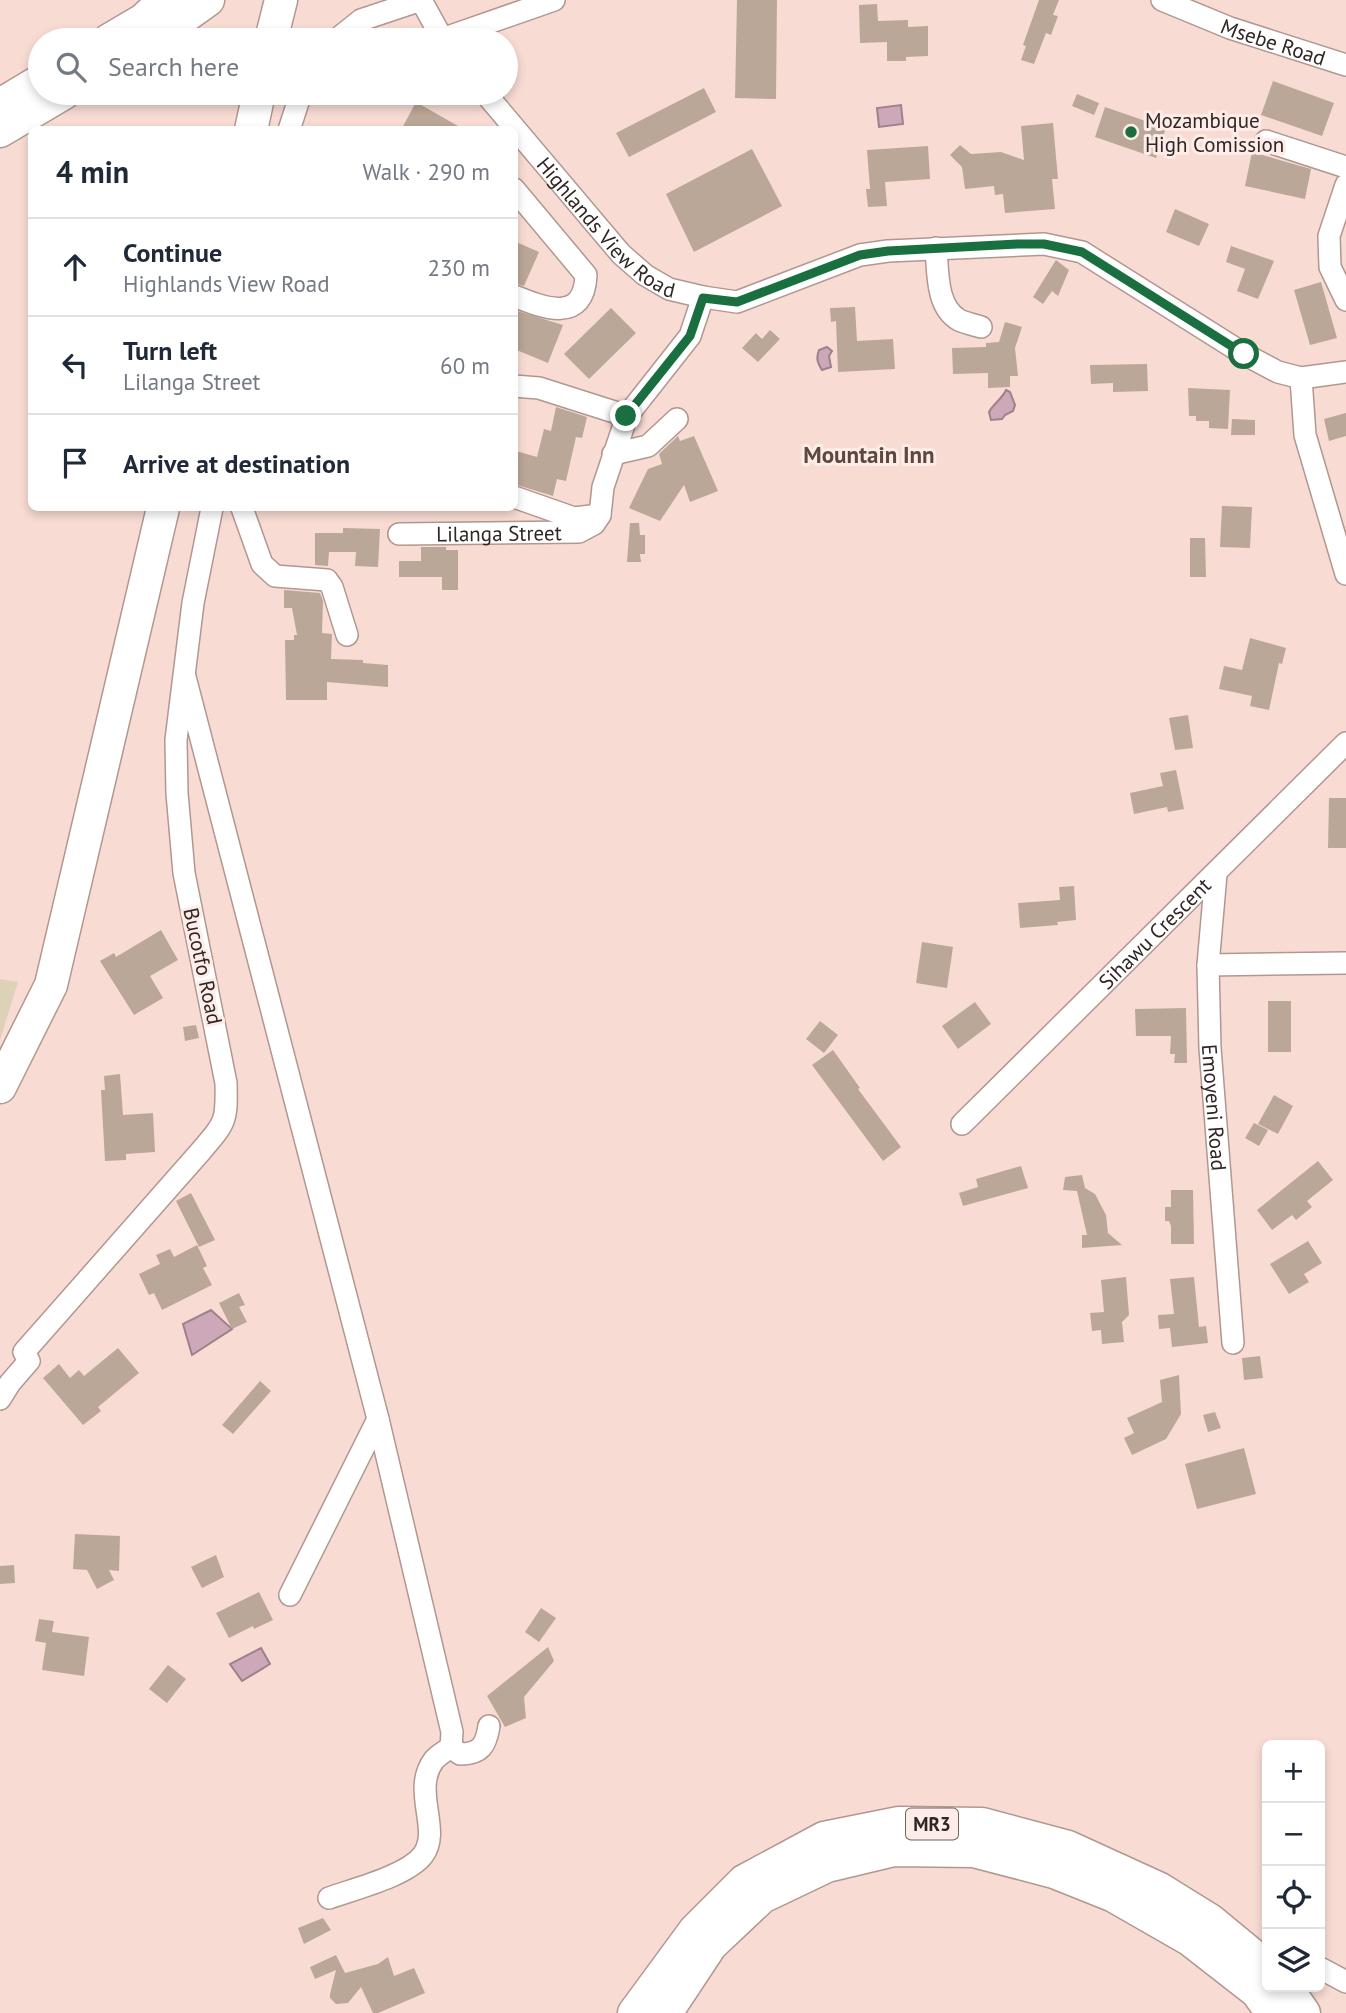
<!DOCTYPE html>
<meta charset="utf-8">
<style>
:root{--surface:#fff;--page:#f2f2f3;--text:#1f2937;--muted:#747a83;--line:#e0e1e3}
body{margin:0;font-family:"PT Sans",sans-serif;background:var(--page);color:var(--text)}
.controls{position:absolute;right:21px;bottom:21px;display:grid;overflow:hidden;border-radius:10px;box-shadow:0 4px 10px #0003}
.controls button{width:63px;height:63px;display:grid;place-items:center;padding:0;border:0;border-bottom:2px solid var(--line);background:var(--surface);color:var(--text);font:35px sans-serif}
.stop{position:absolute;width:21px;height:21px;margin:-16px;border:5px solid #1a6f41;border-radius:50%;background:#fff}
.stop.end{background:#1a6f41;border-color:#fff;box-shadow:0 2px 7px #0008}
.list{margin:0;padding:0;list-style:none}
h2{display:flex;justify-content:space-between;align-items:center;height:91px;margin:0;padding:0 28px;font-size:30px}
h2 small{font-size:23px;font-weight:400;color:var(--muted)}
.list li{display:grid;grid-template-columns:46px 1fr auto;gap:21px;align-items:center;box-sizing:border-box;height:98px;padding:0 28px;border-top:2px solid var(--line)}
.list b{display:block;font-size:26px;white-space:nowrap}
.list p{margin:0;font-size:23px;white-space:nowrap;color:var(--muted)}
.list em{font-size:23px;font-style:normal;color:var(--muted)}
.icon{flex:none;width:38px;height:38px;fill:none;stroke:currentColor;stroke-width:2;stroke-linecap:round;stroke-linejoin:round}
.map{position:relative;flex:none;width:1346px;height:2013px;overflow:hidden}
.search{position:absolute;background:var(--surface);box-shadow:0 4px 10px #0003;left:28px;top:28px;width:490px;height:77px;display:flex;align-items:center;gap:18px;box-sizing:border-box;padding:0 24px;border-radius:38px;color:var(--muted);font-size:26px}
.panel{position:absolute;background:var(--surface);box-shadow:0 4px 10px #0003;left:28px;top:126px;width:490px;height:385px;border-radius:10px}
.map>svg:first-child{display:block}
.green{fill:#ddd1b7}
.water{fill:#cda8b8;stroke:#9e818b;stroke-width:2}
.building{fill:#bba797}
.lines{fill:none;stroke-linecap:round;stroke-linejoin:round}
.minor-casing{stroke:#b19790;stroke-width:24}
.highway-casing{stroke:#b19790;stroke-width:35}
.minor{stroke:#fff;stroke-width:21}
.highway{stroke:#fff;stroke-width:32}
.route{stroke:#1a6f41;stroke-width:9}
.poi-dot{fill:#1a6f41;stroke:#fdece7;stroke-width:2.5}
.labels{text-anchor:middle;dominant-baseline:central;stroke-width:6;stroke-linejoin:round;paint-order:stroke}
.shield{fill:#fdece7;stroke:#6e615e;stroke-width:2}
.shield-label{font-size:19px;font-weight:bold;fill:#302623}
.street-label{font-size:21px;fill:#302623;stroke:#fdece7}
.poi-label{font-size:21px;fill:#302623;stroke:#fdece7;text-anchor:start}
.neighbourhood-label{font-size:23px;font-weight:bold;fill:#5d4740;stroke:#fdece7}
</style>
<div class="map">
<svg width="1346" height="2013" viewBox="0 0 1346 2013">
<rect width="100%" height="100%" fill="#f8dcd4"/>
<polygon class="green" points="0,979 18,982 0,1040"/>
<g class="water">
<polygon points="901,105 903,124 879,127 877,108"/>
<path d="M827 347 832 351 829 356 831 367 822 370C817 362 816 358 819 350Z"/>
<path d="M1006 390 1010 392 1015 405 1013 411 1005 415 1002 419 991 420 989 412C993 404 1002 399 1006 390Z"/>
<polygon points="211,1310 232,1329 192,1355 183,1324"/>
<polygon points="261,1648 270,1664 242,1681 230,1664"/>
</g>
<g class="building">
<polygon points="737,0 777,0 776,99 735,98"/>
<polygon points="1039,0 1059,0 1053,15 1058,16 1051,35 1046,33 1034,64 1021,60 1026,46 1023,45"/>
<polygon points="877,4 878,21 908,20 908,27 928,26 928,56 906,57 906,61 887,61 887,42 860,43 859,5"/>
<polygon points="1273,81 1334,103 1322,136 1261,115"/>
<polygon points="704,88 716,112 629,157 616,133"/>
<polygon points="1077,94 1099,103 1094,115 1072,106"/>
<polygon points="416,102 465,130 401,130"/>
<polygon points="1105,107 1166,128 1156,158 1095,137"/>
<polygon points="1053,123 1058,179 1052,179 1055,209 1005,213 1003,194 995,195 994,186 965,189 962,167 950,155 960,145 971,154 1001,152 1024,160 1021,126"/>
<polygon points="928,146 930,179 885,182 887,206 868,207 866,189 870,189 867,150"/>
<polygon points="752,149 782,206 694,252 666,194"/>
<polygon points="1252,152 1311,169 1305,199 1245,186"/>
<polygon points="1175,209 1209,224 1199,246 1166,232"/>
<polygon points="514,241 539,252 524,286 514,283"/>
<polygon points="1231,246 1274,261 1258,299 1237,291 1245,269 1226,262"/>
<polygon points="1056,260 1069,270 1058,296 1052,291 1043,304 1033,297"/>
<polygon points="1321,282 1337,338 1310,345 1294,290"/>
<polygon points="855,307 857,341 893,339 895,369 838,372 836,321 831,322 830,308"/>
<polygon points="611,308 636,333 589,379 564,354"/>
<polygon points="514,310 563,325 548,363 514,349"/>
<polygon points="1005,322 1022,327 1015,348 1018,376 1010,376 1010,387 988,388 988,373 953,374 952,348 986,347 986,343 999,342"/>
<polygon points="770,330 780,339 758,362 742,348 756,333 762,339"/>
<polygon points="1147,364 1148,391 1113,392 1113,383 1091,384 1090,365"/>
<polygon points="1188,388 1230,390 1228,429 1209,428 1209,421 1196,421 1196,416 1189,416"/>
<polygon points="556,407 587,417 582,438 576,437 566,481 557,479 553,496 514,484 514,466 516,451 537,457 544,429 551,431"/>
<polygon points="1346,413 1346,436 1329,441 1324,419"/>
<polygon points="1232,419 1255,420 1255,435 1231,435"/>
<polygon points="678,436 680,441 694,436 718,491 690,502 684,485 660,521 629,508 648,469 662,464 659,454"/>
<polygon points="1222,506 1252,507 1250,548 1220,547"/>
<polygon points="630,523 639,523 640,535 645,535 645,554 640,554 641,562 627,562"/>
<polygon points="343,528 380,529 378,567 355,566 356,552 329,552 328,566 315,565 315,533 343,533"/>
<polygon points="1190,538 1205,538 1206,577 1190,577"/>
<polygon points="421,547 446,547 446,550 458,550 458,590 442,590 442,577 399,577 399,561 421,561"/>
<polygon points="284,590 320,593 323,601 322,633 332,634 331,659 363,660 363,663 388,665 388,687 327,682 327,700 286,700 285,640 294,640 294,635 297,635 292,608 284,608"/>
<polygon points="1250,638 1286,648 1282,664 1279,663 1269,710 1250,706 1252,696 1219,689 1224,666 1242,670"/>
<polygon points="1188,715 1193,748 1175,750 1169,718"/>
<polygon points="1176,770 1184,809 1168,812 1167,807 1134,814 1130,793 1163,786 1160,773"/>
<polygon points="1329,798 1346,798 1346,848 1328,848"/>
<polygon points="1074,886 1076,920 1057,922 1058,925 1020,928 1018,903 1060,900 1059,887"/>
<polygon points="161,930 178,960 150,976 163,998 134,1015 100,961 114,953 116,957"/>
<polygon points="922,942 953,947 947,988 916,983"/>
<rect x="1268" y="1001" width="23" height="51"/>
<polygon points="975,1002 991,1024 958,1049 942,1026"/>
<polygon points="1186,1008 1187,1063 1174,1063 1175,1054 1170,1054 1171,1036 1136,1036 1135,1009"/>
<polygon points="820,1021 838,1035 824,1053 806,1039"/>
<polygon points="196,1025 199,1038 185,1041 183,1027"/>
<polygon points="833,1050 860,1088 858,1089 901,1147 883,1161 812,1065"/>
<polygon points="120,1074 123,1115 153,1113 155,1152 126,1154 126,1160 105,1161 101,1090 105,1090 104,1076"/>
<polygon points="1274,1095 1293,1106 1278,1134 1258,1124"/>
<polygon points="1254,1123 1268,1130 1259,1146 1245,1138"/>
<polygon points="1318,1161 1333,1180 1307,1201 1312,1207 1296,1220 1292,1215 1272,1230 1257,1210"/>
<polygon points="1021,1166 1028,1188 963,1206 959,1193 978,1187 976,1179"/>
<polygon points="1082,1175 1085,1188 1095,1194 1106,1215 1108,1233 1122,1245 1082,1248 1082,1235 1087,1235 1077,1191 1063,1190 1065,1177"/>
<polygon points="1171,1190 1193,1190 1194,1244 1171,1244 1171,1226 1169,1221 1165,1221 1165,1207 1171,1207"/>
<polygon points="191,1193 215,1240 199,1247 176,1201"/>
<polygon points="1308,1241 1322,1263 1304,1274 1309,1282 1289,1294 1270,1264"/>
<polygon points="197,1245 207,1266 203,1268 212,1285 162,1310 154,1293 149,1295 139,1274 160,1264 156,1255 170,1249 174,1257"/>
<polygon points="1126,1277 1129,1315 1122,1322 1124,1342 1102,1344 1101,1330 1092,1331 1090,1313 1104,1312 1101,1280"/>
<polygon points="1194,1277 1199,1327 1206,1326 1208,1343 1172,1347 1170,1328 1159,1329 1158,1315 1174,1314 1170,1279"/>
<polygon points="239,1293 245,1305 239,1307 247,1322 232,1329 219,1303"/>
<polygon points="118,1348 139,1373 98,1407 101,1411 83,1425 43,1378 59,1364 70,1378 79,1370 84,1376"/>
<polygon points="1260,1356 1263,1378 1244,1380 1242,1358"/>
<polygon points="1179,1375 1181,1414 1166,1439 1132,1455 1124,1438 1134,1433 1127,1418 1162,1402 1160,1380"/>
<polygon points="260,1381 271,1391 233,1434 222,1425"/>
<polygon points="1215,1412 1221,1428 1208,1432 1203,1415"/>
<polygon points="1244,1448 1256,1494 1197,1509 1185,1464"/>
<polygon points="75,1534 120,1536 119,1571 109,1570 114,1580 97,1589 87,1570 73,1569"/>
<polygon points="216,1555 224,1577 202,1588 191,1567"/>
<polygon points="14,1565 15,1583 0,1584 0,1566"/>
<polygon points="259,1592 273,1620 254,1629 253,1626 229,1638 216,1613"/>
<polygon points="541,1608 556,1618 539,1642 525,1632"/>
<polygon points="39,1619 54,1621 52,1632 89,1637 84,1676 42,1670 46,1643 35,1641"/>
<polygon points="548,1647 554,1661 524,1697 526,1718 505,1727 487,1696"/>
<polygon points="168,1665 186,1679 167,1703 149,1689"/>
<polygon points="323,1918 331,1930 304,1944 298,1928"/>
<polygon points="336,1955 345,1973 378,1964 388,1957 394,1976 414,1968 425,1993 378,2013 373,2013 361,1987 348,2003 336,2004 330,1998 330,1994 336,1970 315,1979 310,1967"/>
</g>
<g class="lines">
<defs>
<g id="minor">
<polyline points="421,0 443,40"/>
<path id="s1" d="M1162 0 1230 28 1346 65"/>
<polyline points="442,39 554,0"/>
<polyline points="336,40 361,20 421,0"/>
<path id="s2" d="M485 93 621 254 645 275 669 289 703 297 737 302 860 255 888 251 1044 244 1082 252 1244 354 1278 372 1301 378 1346 372"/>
<polyline points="289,130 301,93"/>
<polyline points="1266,141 1346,167"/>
<polyline points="1346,185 1329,236 1330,267 1346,300"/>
<path d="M514 189 586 275C584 324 544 308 514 296"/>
<path d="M936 248C938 272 936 307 959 320 966 323 974 325 981 327"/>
<polyline points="1301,378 1305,435 1346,574"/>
<polyline points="514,386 539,388 627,416"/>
<polyline points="613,454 648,446 677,419"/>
<polyline points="514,497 574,518 600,515"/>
<polyline points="242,508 262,564 275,576 327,580 332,587 347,635"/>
<path id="s3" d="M399 534 579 532 594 524 600 515 603 487 627 416 690 336 703 297"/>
<path d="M185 677 378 1419 452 1732 451 1747C446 1751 438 1755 434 1760 411 1790 442 1830 423 1855 407 1876 354 1889 329 1898"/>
<path id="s4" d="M1216 874 1208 965 1210 1048 1233 1343"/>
<polyline points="1208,965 1346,963"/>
<path id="s5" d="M962 1124 1346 743"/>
<path d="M0 1399 10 1383 29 1361 24 1352 201 1151C226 1122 227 1121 226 1083L184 873 177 793 176 740 193 603 212 508"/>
<polyline points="290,1595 378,1419"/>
<path d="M451 1747 460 1754C481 1754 486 1745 489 1726"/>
<polyline points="1320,1968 1346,1982"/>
</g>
<g id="highway">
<polyline points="109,40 143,20 165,0"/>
<polyline points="152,40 208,0"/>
<polyline points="271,40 281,0"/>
<polyline points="0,105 40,81"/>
<polyline points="251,130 259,93"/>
<polyline points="0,131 64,93"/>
<polyline points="0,1087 51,985 163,508"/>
<polyline points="1286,1987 1304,2013"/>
<polyline points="634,2013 695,1930 744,1881 824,1838 899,1823 982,1824 1068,1847 1160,1889 1210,1920 1267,1967"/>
<polyline points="666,2013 711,1945 762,1897 827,1866 894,1850 974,1851 1054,1872 1114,1896 1189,1939 1257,1992 1272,2013"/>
</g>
</defs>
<use href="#minor" class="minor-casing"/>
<use href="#highway" class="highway-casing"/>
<use href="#minor" class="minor"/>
<use href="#highway" class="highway"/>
</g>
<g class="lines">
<polyline class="route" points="626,416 690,336 703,298 737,302 860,255 888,251 1017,244 1044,244 1082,252 1244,354"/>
</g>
<circle class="poi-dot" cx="1131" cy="132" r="7"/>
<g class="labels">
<rect class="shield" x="906" y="1808.5" width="52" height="31" rx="5"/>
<g class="shield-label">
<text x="932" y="1824">MR3</text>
</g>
<g class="street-label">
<text stroke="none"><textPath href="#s1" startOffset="119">Msebe Road</textPath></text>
<text stroke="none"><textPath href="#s2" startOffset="182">Highlands View Road</textPath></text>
<text stroke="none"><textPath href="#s3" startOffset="100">Lilanga Street</textPath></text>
<text stroke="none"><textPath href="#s5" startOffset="271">Sihawu Crescent</textPath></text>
<text transform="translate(203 966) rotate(78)">Bucotfo Road</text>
<text stroke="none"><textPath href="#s4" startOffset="234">Emoyeni Road</textPath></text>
</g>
<g class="poi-label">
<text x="1145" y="120">Mozambique<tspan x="1145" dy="24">High Comission</tspan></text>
</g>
<g class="neighbourhood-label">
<text x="869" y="454">Mountain Inn</text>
</g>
</g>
</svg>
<div class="controls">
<button>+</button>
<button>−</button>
<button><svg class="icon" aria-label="locate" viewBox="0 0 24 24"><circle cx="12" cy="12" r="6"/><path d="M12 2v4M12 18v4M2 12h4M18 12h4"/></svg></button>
<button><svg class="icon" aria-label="layers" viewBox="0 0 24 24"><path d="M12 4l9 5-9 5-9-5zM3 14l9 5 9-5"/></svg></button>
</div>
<div class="stop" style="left:1244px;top:354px"></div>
<div class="stop end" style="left:626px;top:416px"></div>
<div class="search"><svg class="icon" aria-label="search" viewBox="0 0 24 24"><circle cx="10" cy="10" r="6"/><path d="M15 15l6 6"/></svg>Search here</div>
<section class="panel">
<h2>4 min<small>Walk · 290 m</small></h2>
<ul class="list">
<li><svg class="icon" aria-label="ahead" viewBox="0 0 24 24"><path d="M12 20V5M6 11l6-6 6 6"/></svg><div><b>Continue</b><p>Highlands View Road</p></div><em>230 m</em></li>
<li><svg class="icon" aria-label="left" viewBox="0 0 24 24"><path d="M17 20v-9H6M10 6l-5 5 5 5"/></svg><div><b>Turn left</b><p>Lilanga Street</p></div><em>60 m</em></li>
<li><svg class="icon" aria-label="arrive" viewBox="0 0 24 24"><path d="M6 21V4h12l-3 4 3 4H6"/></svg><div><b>Arrive at destination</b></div></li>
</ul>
</section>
</div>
